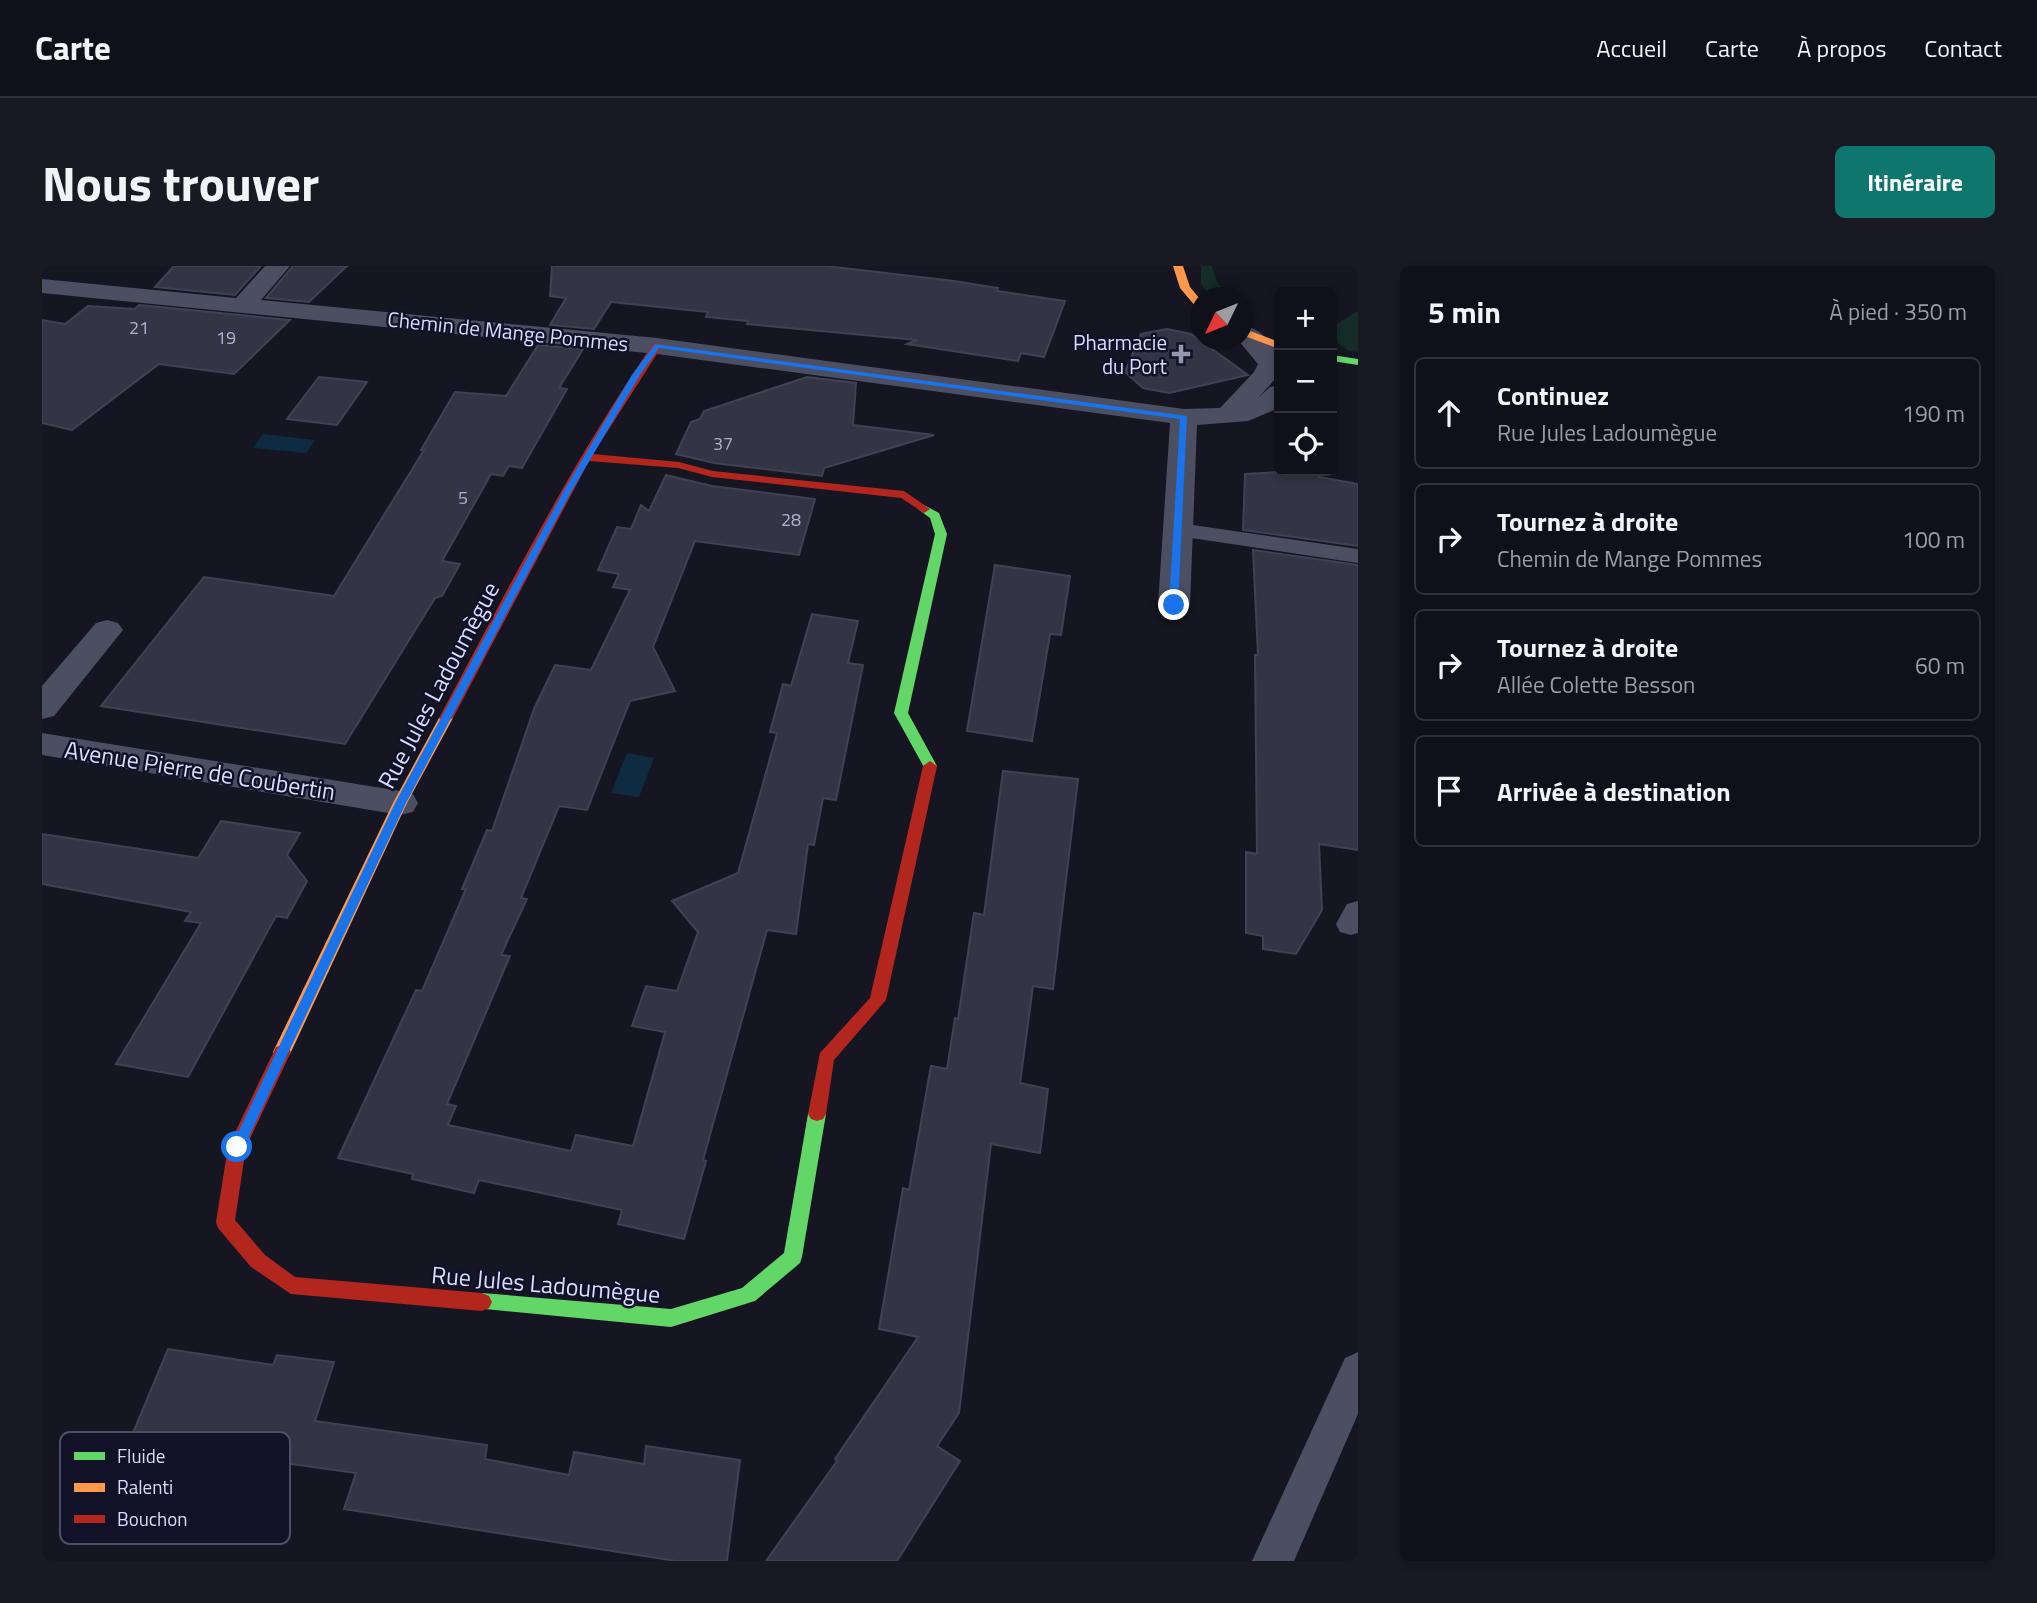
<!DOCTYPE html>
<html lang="fr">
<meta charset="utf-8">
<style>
:root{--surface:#10101a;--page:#191923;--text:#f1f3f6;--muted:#9c9da2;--line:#303039;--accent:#0f766e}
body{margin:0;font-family:"Titillium Web",sans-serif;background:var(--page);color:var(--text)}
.controls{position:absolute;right:21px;top:21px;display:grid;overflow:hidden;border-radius:10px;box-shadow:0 4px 10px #0003}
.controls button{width:63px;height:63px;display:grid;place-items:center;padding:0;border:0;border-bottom:2px solid var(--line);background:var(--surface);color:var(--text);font:35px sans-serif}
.compass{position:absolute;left:1148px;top:21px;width:63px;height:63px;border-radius:50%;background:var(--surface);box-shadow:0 4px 10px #0003;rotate:227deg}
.stop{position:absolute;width:21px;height:21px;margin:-16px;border:5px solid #1a73e8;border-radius:50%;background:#fff}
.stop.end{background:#1a73e8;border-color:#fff;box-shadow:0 2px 7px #0008}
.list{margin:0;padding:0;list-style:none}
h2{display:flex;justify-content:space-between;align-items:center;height:91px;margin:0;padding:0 28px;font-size:30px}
h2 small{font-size:23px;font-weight:400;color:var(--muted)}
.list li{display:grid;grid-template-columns:46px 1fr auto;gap:21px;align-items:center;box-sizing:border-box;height:112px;margin:0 14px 14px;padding:0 14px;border:2px solid var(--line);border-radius:10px}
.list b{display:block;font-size:26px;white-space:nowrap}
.list p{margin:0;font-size:23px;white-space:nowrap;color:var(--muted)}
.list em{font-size:23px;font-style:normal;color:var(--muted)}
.icon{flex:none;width:38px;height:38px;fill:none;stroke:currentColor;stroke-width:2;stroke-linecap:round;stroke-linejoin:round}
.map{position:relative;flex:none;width:1316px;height:1295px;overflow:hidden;border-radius:10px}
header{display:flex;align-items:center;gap:42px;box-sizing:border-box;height:98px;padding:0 35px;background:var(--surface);border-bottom:2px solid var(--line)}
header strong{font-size:33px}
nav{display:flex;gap:38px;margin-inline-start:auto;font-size:24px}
.intro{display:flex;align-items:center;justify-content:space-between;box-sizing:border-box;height:168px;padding:0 42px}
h1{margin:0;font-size:49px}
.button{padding:18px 32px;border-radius:10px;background:var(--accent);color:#fff;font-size:24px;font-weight:700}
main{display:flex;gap:42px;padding:0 42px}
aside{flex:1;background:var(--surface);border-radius:10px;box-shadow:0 4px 10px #0003}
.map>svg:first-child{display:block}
.green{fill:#142d28}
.water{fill:#0e2b41}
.building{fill:#343544;stroke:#414155;stroke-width:2}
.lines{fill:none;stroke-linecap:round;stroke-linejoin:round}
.lane{fill:#4c4f62;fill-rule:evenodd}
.street{fill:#4c4f62;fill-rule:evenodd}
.fast{fill:#63d668;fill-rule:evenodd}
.slow{fill:#ff974d;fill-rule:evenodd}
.jam{fill:#b3261e;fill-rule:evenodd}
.route{fill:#1a73e8}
.poi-dot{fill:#9497b0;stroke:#111227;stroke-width:2.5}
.labels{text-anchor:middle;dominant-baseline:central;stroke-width:5;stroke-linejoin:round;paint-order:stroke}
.far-number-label{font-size:18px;fill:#afb2cf}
.far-street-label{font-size:21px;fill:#d8dcfd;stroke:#111227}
.far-poi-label{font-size:21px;fill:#d8dcfd;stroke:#111227;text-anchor:end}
.street-label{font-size:24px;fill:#d8dcfd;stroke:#111227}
.key{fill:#111227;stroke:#4d4f67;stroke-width:2}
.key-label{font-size:19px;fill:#d8dcfd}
</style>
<header>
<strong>Carte</strong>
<nav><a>Accueil</a><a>Carte</a><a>À propos</a><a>Contact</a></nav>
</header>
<div class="intro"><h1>Nous trouver</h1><a class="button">Itinéraire</a></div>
<main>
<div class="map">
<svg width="1316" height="1295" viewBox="0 0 1316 1295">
<rect width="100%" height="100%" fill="#161622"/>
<g class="green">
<polygon points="1159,0 1170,0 1175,16 1188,31 1169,31 1159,18"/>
<polygon points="1316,45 1316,86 1307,85 1290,73 1290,61"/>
</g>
<g class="water">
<polygon points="221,168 273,174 264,187 211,182"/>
<polygon points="585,487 612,492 597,531 569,527"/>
</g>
<g class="building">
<polygon points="132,0 219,0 193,29 113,21"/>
<polygon points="251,0 305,0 267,36 224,32"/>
<polygon points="510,0 784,0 912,15 956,22 955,25 1023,35 1002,91 979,87 976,95 865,78 875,74 705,58 706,55 664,51 666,46 569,36 552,63 508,59 524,32 508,30"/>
<polygon points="97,39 248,54 192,108 117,98 30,164 0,157 0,54 23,58 46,40 93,43"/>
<polygon points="1125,63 1149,68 1206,109 1127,127 1101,122 1083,106 1099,68"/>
<polygon points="496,79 541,83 517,122 525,123 480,202 467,200 461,210 449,208 400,295 418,298 400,330 393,332 303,478 59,440 162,311 292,330 382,184 379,184 413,126 464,130"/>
<polygon points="277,111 325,116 295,159 245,153"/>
<polygon points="765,111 814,117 811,159 892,169 782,202 780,210 672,197 634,188 649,156 658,153 662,145"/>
<polygon points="1256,205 1278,205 1277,211 1316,218 1316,280 1201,264 1203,208"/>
<polygon points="624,209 670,220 773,233 757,289 653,275 611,381 633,425 588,435 545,544 517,540 479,632 485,633 459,689 468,690 405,838 414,840 406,859 529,885 534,869 591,880 623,766 590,760 604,720 635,725 656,666 630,635 696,607 735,467 728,466 741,418 749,420 770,348 816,355 806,397 821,399 794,534 781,532 772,579 766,578 754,668 725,664 661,894 664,895 642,973 576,958 580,944 437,914 432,927 370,913 371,908 296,892 374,724 380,725 424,623 420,623 445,564 450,565 492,443 513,399 549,404 588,324 571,321 577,308 556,304 575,261 589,263 599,239 607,245"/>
<polygon points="1211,284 1316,299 1316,584 1277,578 1280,644 1254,688 1221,683 1221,670 1204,667 1204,586 1215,588 1213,389 1216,389"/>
<polygon points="953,299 1028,310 1019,369 1008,368 990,475 925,465"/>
<polygon points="961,505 1036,513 1011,723 991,720 978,817 1006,823 998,887 949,878 917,1147 895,1180 918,1195 855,1295 724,1295 795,1195 793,1193 876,1071 837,1063 861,922 867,924 889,800 905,803 913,752 916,753 932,647 942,649"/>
<polygon points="179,555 258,567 245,589 265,615 245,652 234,650 146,811 74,798 159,657 143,655 149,646 0,618 0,568 156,592"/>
<polygon points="126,1083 231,1099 235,1089 292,1096 273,1155 445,1179 443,1193 527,1209 532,1186 602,1198 604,1180 698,1194 685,1295 634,1295 302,1243 314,1207 178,1188 168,1215 120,1208 131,1180 88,1174"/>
</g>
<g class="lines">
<g class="lane">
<polygon points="1137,257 1316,283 1316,297 1129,269 1126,264 1129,259"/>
<polygon points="1316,635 1316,667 1309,669 1298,666 1294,658 1305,638"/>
<polygon points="1316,1086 1316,1148 1252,1295 1210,1295 1303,1092"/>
</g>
<g class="street">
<path d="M223 0H248L219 34 615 72 1142 143 1178 142 1212 106 1216 98 1196 74H1200V60C1216 60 1229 76 1237 88V109L1216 132 1228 121 1237 119V142L1206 155 1155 159 1148 339 1143 346 1132 348 1121 346 1116 339 1128 157 615 88 0 27V13L194 32Z"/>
<polygon points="65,354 76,357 81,364 12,450 0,453 0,420 54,357"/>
<polygon points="0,467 358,525 371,528 376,537 371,546 358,549 0,489"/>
</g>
<g class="fast">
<polygon points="1290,89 1316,93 1316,99 1290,95"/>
<polygon points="882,239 897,247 905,268 866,447 895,500 888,505 883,503 852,447 893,268 888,252 876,243"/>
<polygon points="775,841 781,843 784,848 760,991 758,997 713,1035 629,1061 433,1042 430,1036 433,1030 440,1027 629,1043 700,1022 742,987 766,848 769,843"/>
</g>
<g class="slow">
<polygon points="1131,0 1141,0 1148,21 1158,33 1158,42 1154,41 1138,22"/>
<polygon points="1200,62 1237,76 1237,83 1200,69"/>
<polygon points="404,448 411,452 365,537 249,786 246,791 240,793 234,791 231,786 351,537 397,452"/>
</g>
<g class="jam">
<path d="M615 77 620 80 551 188 637 196 671 205 862 225 888 243 882 247 859 232 670 211 636 202 547 195 411 452 404 456 399 455 397 452C465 325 529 197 611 78Z"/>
<polygon points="888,495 895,500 844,734 792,794 784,848 781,853 775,855 769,853 766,848 778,787 828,732 881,500"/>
<polygon points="240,779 246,781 249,786 204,881 193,954 223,989 253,1011 440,1027 447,1030 450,1036 447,1042 440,1045 249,1028 209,1001 176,962 174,956 186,881 234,781"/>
</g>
</g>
<polygon class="route" points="613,78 1145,150 1136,339 1132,342 1127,339 1138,153 617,82 598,109 529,226 364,537 202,881 200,885 191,885 189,881 353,537 521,226 590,109"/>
<path class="poi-dot" d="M1135.5 77.5h7v7h7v7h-7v7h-7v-7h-7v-7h7z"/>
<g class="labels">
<g class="far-number-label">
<text x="97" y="61">21</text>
<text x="184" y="71">19</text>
<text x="681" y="177">37</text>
<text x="421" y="231">5</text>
<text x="749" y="253">28</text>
</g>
<g class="far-street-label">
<text transform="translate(466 65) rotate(6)">Chemin de Mange Pommes</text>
</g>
<g class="far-poi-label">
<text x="1125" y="76">Pharmacie<tspan x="1125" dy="24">du Port</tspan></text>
</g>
<g class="street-label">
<text transform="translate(396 419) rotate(-62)">Rue Jules Ladoumègue</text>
<text transform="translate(158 504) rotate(9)">Avenue Pierre de Coubertin</text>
<text transform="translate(504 1018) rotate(5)">Rue Jules Ladoumègue</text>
</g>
</g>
<rect x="18" y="1166" width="230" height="112" rx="10" class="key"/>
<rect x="32" y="1186" width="31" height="8" fill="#63d668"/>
<rect x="32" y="1217" width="31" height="9" fill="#ff974d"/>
<rect x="32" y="1249" width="31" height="8" fill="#b3261e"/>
<g class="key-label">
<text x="75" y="1197">Fluide</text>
<text x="75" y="1228">Ralenti</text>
<text x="75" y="1260">Bouchon</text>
</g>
</svg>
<div class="controls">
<button>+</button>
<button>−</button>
<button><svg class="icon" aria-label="locate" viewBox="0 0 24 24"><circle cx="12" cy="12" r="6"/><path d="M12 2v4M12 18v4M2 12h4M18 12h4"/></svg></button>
</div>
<svg class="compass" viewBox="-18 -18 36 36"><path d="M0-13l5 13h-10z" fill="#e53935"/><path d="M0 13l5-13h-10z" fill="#9c9da2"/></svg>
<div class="stop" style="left:195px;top:881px"></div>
<div class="stop end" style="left:1132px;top:339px"></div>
</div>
<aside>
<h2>5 min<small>À pied · 350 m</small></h2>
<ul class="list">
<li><svg class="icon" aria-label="ahead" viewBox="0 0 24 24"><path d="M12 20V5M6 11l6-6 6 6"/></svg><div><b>Continuez</b><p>Rue Jules Ladoumègue</p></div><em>190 m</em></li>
<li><svg class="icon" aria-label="right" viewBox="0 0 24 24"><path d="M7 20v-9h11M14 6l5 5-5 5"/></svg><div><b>Tournez à droite</b><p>Chemin de Mange Pommes</p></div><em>100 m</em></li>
<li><svg class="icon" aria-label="right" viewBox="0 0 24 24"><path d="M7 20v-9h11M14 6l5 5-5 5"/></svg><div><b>Tournez à droite</b><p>Allée Colette Besson</p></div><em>60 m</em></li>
<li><svg class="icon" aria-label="arrive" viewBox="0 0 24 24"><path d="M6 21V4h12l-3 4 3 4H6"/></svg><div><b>Arrivée à destination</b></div></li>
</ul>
</aside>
</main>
